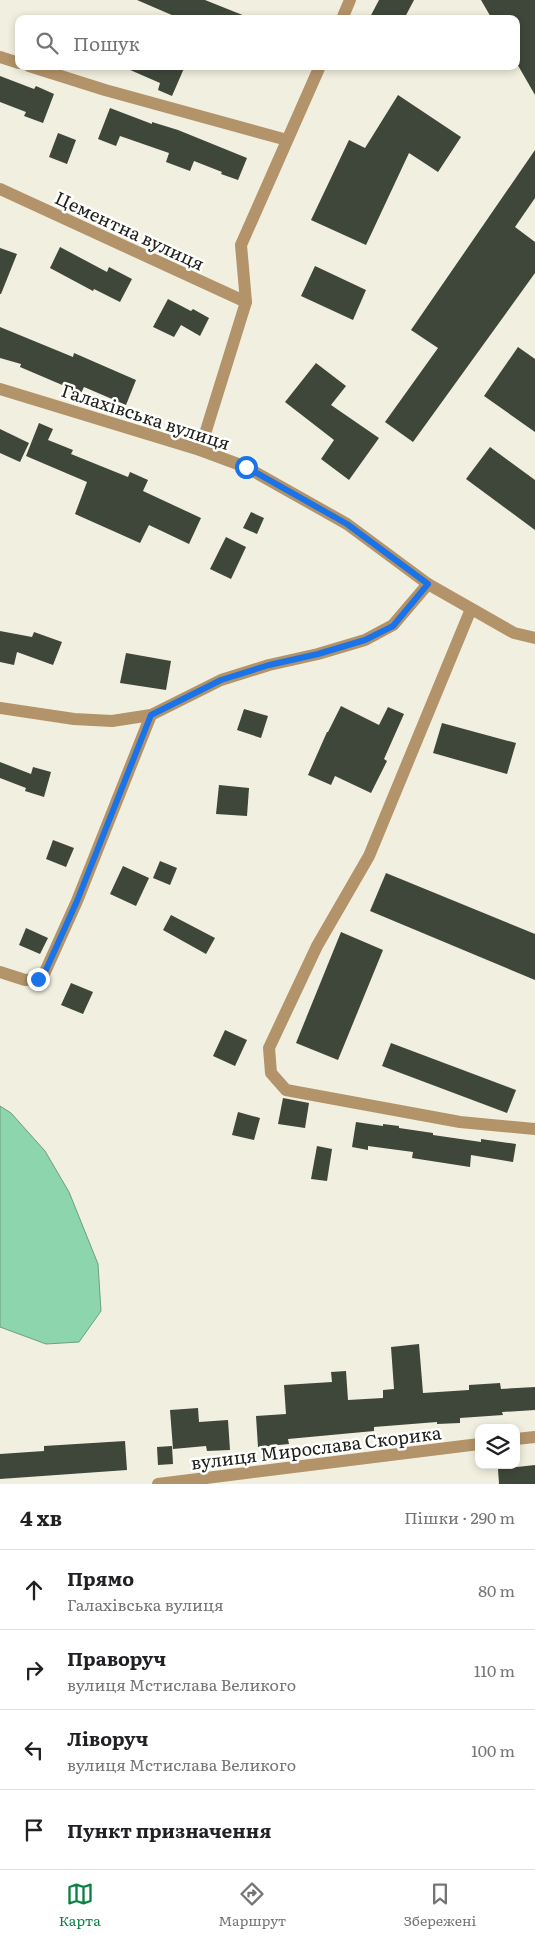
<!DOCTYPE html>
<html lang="uk">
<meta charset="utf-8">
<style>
:root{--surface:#fff;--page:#f6f6f6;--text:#202124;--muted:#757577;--line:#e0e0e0;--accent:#0b8043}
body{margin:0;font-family:Literata,serif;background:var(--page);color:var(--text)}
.controls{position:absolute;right:15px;bottom:15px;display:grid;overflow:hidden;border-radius:10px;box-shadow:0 2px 8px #0003}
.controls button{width:45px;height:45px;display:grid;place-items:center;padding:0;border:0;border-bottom:1px solid var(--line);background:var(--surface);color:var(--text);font:25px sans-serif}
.stop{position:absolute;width:15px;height:15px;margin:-11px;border:4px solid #1a73e8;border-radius:50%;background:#fff}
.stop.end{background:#1a73e8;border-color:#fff;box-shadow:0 1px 5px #0008}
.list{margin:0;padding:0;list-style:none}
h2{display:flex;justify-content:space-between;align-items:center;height:65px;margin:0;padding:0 20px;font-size:21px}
h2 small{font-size:16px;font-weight:400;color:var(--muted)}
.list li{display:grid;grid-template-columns:32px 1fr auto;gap:15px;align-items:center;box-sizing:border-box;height:80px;padding:0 20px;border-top:1px solid var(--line)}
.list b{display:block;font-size:19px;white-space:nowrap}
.list p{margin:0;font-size:16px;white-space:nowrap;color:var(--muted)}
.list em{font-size:16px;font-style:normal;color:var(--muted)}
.icon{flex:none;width:28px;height:28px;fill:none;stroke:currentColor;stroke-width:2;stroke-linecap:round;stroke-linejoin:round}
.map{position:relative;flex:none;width:535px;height:1484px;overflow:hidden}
.search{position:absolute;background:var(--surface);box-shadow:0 2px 8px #0003;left:15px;right:15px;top:15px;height:55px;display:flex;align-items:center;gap:12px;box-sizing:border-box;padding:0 18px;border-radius:10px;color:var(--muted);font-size:19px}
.sheet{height:385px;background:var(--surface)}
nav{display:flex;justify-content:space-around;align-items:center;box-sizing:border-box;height:70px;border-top:1px solid var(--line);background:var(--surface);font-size:14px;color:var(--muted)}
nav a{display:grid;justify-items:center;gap:2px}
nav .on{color:var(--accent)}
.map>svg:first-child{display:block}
.water{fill:#8dd5ad;stroke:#6d9f81}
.building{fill:#3f463a}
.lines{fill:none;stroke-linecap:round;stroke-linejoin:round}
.minor{stroke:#b39369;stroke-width:12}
.route{stroke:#1a73e8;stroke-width:6}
.labels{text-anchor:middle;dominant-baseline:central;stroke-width:5;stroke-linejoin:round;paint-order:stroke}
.street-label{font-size:18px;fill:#21211b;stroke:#fff}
</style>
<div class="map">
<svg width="535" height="1484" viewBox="0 0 535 1484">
<rect width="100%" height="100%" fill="#f1efdf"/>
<polygon class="water" points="0,1106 11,1113 45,1151 69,1192 98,1264 101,1311 79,1342 46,1344 0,1327"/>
<g class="building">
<polygon points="137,0 205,0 250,18 181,19"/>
<polygon points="379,0 414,0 404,19 369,19"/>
<polygon points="481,0 535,0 535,95 516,62 516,19 492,19"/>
<polygon points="121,66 185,66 172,96 158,90 160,83"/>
<polygon points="0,76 34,89 36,86 54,94 43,123 24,116 26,112 0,102"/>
<polygon points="398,95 461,137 438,172 409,153 366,245 311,220 349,140 365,148"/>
<polygon points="110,108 152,124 152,122 178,130 247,158 238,180 221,174 222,172 194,161 190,171 166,162 169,153 120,136 116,146 98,139"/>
<polygon points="58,133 76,140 67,164 49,157"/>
<polygon points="535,150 535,198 515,227 535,242 535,273 413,442 385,422 438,348 411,330"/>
<polygon points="60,247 107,272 109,267 132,279 120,302 94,289 93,291 50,268"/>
<polygon points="0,248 17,254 1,294 0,294"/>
<polygon points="315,266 366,290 353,320 301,296"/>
<polygon points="168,299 191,311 193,309 209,318 200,336 181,325 174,337 153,327"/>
<polygon points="0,327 73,357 74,353 136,380 126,405 84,387 81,393 20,367 21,364 0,358"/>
<polygon points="518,347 535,359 535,432 484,396"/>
<polygon points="316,363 346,386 331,405 379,438 349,480 321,459 334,440 285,402"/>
<polygon points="39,423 53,429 48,440 73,450 71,454 128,477 130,472 148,480 143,491 201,518 189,544 149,525 140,543 75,514 87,482 26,456"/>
<polygon points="0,429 29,443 20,462 0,453"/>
<polygon points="490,447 535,480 535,530 466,479"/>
<polygon points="251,512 264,518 257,534 243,528"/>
<polygon points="226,537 246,547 231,579 210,569"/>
<polygon points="0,631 32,637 34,632 62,642 53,665 17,652 14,665 0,662"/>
<polygon points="126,653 171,661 166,690 120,683"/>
<polygon points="341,706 379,725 388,707 404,714 384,759 387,761 371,793 335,776 331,785 308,775 327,732 328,732"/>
<polygon points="244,709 268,716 261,738 237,730"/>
<polygon points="442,723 516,743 507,774 433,753"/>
<polygon points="0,762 31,774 33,767 51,772 44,797 25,791 26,788 0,778"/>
<polygon points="219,785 249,788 247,816 216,814"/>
<polygon points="53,840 74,848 66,867 46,859"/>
<polygon points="160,861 177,868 170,885 153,878"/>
<polygon points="123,866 149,878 136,906 110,894"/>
<polygon points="386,873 535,934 535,980 370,911"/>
<polygon points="171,915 215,938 206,954 163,930"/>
<polygon points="26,928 48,938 40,954 19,945"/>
<polygon points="341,932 383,950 338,1060 296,1043"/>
<polygon points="71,983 93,992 83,1014 61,1005"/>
<polygon points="225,1030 247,1040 235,1066 213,1056"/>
<polygon points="391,1043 516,1090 507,1113 382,1066"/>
<polygon points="283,1098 309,1103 305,1128 278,1124"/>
<polygon points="238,1112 260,1118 254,1140 232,1135"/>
<polygon points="356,1122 383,1126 383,1124 399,1126 399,1128 433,1133 433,1135 481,1142 481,1139 516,1144 513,1162 471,1155 470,1167 412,1158 413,1152 368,1146 368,1150 352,1147"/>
<polygon points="317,1146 332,1149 327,1181 311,1179"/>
<polygon points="419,1344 423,1393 469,1390 469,1385 500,1383 501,1389 535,1387 535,1410 502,1412 503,1415 460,1418 460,1423 437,1424 437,1422 374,1427 374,1431 288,1439 289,1444 258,1447 256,1416 286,1414 284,1385 332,1382 331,1372 346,1371 348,1400 383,1398 383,1390 394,1389 391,1347"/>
<polygon points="198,1408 199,1422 228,1420 230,1450 207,1451 206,1446 173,1449 170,1410"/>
<polygon points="125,1441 127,1470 0,1479 0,1454 44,1451 44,1446"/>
<polygon points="172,1446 173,1464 158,1465 157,1447"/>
<polygon points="535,1465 535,1484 499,1484 498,1469"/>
</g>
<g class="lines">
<g class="minor">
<polyline points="342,19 350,0"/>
<polyline points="0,57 19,63"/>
<polyline points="29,66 105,90 287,140"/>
<polyline points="0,189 246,302"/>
<polyline points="0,389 200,450 246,467 347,524 428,584 514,633 535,638"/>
<polyline points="200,450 246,302 241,245 320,66"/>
<polyline points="471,609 369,856 317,946 269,1048 271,1073 286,1090 460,1122 535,1129"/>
<polyline points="0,708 74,719 112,721 151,715 221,680 269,665 318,654 365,640 393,625 428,584"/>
<polyline points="0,972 25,980 38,979 45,972 77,901 151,715"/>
<polyline points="516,1439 535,1437"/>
<polyline points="158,1484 479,1444"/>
</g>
</g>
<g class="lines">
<polyline class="route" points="38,979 45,972 77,901 151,715 221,680 269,665 318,654 365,640 393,626 428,584 347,524 246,467"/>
</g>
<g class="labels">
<g class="street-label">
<text transform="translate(130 230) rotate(25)">Цементна вулиця</text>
<text transform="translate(146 416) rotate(18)">Галахівська вулиця</text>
<text transform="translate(316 1447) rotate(-7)">вулиця Мирослава Скорика</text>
</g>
</g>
</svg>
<div class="controls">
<button><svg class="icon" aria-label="layers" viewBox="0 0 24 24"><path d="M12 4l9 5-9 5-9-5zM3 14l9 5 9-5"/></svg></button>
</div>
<div class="stop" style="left:246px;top:467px"></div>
<div class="stop end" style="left:38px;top:979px"></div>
<div class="search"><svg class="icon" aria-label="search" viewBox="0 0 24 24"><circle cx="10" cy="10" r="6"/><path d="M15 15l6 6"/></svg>Пошук</div>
</div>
<section class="sheet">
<h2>4 хв<small>Пішки · 290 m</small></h2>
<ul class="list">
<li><svg class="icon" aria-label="ahead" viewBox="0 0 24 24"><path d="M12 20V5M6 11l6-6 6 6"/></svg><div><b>Прямо</b><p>Галахівська вулиця</p></div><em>80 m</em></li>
<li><svg class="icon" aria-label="right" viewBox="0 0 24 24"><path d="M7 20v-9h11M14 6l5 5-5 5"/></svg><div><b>Праворуч</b><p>вулиця Мстислава Великого</p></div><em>110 m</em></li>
<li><svg class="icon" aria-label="left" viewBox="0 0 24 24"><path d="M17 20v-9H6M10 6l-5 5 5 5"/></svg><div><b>Ліворуч</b><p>вулиця Мстислава Великого</p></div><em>100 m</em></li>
<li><svg class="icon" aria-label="arrive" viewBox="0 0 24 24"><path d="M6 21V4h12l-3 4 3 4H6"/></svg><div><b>Пункт призначення</b></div></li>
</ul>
</section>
<nav>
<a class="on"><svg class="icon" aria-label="map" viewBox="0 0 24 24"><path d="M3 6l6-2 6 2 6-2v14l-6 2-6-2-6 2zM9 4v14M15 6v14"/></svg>Карта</a>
<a><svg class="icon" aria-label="directions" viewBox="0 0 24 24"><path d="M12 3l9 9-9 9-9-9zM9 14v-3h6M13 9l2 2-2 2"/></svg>Маршрут</a>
<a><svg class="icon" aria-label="saved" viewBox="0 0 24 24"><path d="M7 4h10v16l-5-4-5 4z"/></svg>Збережені</a>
</nav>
